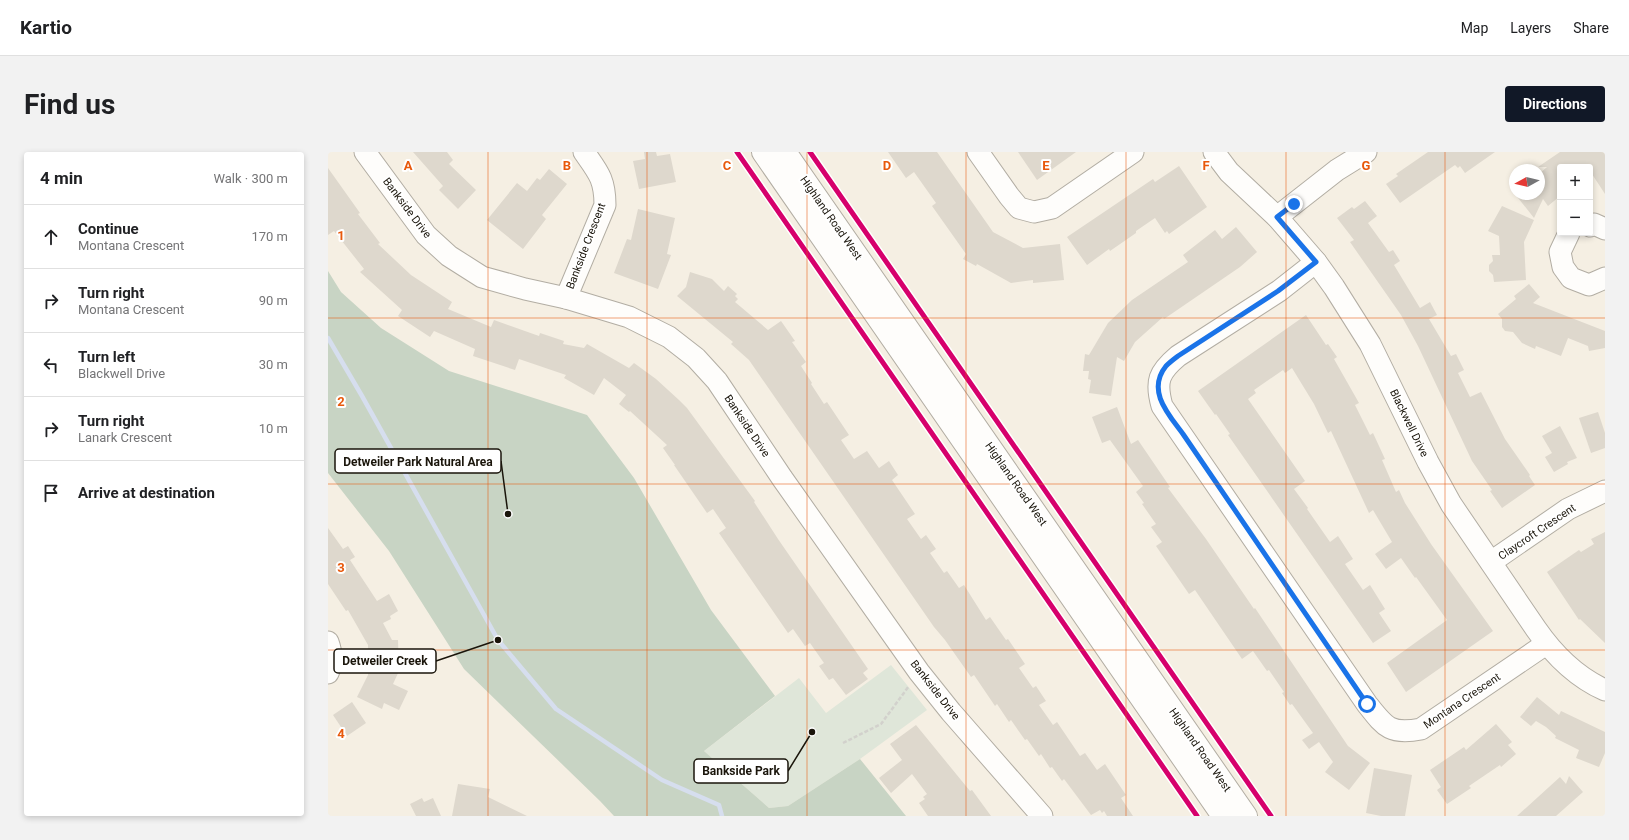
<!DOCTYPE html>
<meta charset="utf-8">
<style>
:root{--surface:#fff;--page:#f2f2f2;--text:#202124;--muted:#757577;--line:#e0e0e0;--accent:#111827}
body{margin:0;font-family:Roboto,sans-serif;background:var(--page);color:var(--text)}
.controls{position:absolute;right:12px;top:12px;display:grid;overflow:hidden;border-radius:4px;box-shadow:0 2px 6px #0003}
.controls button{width:36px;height:36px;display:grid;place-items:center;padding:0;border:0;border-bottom:1px solid var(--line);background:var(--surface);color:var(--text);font:20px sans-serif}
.compass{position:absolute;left:1181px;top:12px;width:36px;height:36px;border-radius:50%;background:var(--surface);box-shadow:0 2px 6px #0003;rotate:262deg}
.stop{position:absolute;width:12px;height:12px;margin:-9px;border:3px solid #1a73e8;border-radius:50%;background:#fff}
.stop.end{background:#1a73e8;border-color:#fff;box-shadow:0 1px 4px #0008}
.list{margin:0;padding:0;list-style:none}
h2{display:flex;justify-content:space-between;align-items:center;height:52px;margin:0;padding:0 16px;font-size:17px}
h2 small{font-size:13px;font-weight:400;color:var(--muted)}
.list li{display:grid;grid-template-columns:26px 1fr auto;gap:12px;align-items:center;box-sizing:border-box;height:64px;padding:0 16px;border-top:1px solid var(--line)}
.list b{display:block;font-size:15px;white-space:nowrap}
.list p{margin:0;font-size:13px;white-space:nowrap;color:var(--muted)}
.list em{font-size:13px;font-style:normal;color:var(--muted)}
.icon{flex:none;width:22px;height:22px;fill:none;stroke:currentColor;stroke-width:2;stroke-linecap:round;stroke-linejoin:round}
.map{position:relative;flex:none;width:1277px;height:664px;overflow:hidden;border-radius:4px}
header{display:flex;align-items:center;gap:24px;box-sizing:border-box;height:56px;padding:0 20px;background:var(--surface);border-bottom:1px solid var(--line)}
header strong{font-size:19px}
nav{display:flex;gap:22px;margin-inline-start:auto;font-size:14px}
.intro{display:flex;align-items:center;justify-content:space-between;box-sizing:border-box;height:96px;padding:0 24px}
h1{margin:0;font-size:28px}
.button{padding:10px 18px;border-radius:4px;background:var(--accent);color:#fff;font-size:14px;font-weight:700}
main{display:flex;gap:24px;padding:0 24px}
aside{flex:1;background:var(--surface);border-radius:4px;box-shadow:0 2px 6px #0003}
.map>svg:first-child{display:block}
.green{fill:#dfe6d9}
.forest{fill:#c8d4c4}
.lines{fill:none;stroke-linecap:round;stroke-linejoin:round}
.stream{stroke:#d6deee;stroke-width:4.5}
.building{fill:#ded8cd}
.minor-casing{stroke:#b2ada3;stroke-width:23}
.major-casing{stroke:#b2ada3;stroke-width:24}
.path{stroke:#d2d1cc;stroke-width:2.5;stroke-dasharray:4 2;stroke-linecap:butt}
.minor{stroke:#fefdfb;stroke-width:21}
.major{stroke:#fefdfb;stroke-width:22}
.cycleway-casing{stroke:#fff;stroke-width:8}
.cycleway{stroke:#d6006c;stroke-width:5}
.route{stroke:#1a73e8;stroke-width:5}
.grid{fill:none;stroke:#e8590c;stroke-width:1;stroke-opacity:0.55}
.labels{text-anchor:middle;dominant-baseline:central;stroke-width:4;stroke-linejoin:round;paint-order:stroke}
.street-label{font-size:11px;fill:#1a150b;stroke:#fff}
.grid-label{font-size:13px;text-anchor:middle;font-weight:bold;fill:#e8590c;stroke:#fff;stroke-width:4;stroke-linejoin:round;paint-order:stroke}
.leader{fill:none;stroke:#1a150b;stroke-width:1.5}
.callout-dot{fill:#1a150b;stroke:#fff;stroke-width:1.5}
.callout{fill:#fff;stroke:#1a150b;stroke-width:1.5}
.callout-label{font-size:12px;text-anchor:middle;font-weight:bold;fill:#1a150b}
</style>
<header>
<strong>Kartio</strong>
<nav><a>Map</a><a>Layers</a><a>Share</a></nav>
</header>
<div class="intro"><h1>Find us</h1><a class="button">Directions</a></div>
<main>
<aside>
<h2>4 min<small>Walk · 300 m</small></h2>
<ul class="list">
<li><svg class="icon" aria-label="ahead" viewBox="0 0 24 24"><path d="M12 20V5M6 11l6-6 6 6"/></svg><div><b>Continue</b><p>Montana Crescent</p></div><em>170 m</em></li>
<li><svg class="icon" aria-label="right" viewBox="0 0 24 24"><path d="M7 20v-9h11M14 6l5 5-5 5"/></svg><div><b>Turn right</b><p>Montana Crescent</p></div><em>90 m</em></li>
<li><svg class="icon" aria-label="left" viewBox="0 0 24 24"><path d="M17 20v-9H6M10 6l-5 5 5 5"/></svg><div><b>Turn left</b><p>Blackwell Drive</p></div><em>30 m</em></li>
<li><svg class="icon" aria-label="right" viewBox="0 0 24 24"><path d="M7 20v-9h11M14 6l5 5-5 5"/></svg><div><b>Turn right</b><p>Lanark Crescent</p></div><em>10 m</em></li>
<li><svg class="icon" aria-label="arrive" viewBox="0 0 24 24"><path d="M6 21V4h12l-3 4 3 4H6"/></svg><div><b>Arrive at destination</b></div></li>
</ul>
</aside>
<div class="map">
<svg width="1277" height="664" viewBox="0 0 1277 664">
<rect width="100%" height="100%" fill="#f5efe3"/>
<polygon class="green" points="563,513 599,558 532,607 460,654 441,656 376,599 471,526 498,561"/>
<polygon class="forest" points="0,119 13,140 53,176 121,219 259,263 306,326 383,458 447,544 376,599 441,656 460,654 532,607 578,664 286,664 272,649 136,517 61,399 0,321"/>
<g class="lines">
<polyline class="stream" points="0,186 34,244 170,488 228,557 334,628 391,653 394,664"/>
</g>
<g class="building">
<polygon points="85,0 119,0 125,8 121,12 148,38 130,57 111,38 115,34"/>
<polygon points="316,0 328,0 329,4 342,2 348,30 311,37 305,9 317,7"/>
<polygon points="560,0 609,0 665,80 695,96 732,92 736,128 705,131 705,128 683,131 649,112 648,114 635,107 638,102 604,54 608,51 586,20 578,26"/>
<polygon points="690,0 748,0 709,28"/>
<polygon points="1100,0 1167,0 1137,21 1132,14 1130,16 1127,13 1072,51 1058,32 1070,24 1068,22"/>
<polygon points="1232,0 1277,0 1277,42 1262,19 1262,15 1232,15 1232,44 1220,54 1215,47 1206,66 1187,42 1211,42 1211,22 1219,15 1210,15"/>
<polygon points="851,14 879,55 841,82 839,79 837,81 827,66 808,79 808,81 782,99 781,97 759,113 739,85 825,27 827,30"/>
<polygon points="0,16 32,61 30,62 52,91 50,92 83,123 124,150 120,157 163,175 166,168 211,184 212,181 236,189 235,192 256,196 259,192 301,216 306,211 328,227 351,248 359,256 427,349 426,350 450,387 540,517 535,521 540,527 518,543 505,526 501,528 491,514 496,511 482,491 477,494 465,477 460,481 391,381 398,376 385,357 379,361 346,313 347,313 335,296 339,293 302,259 301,260 291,252 298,243 276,226 266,243 236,226 238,223 191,207 187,218 145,204 147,197 106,179 102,185 70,164 74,158 32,120 36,117 6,79 0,83"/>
<polygon points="221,17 239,32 214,63 218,67 195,97 159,68 189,31 199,39 209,26 212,28"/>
<polygon points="1037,49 1049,64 1040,71 1061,100 1065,98 1072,109 1066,113 1092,156 1102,150 1109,163 1101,167 1123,204 1128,202 1136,218 1130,221 1142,245 1153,240 1177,287 1202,323 1201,324 1207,333 1174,356 1162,339 1164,338 1144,309 1090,194 1073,163 1022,90 1026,88 1009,66 1024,55 1026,57"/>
<polygon points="1174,54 1206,68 1196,90 1198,128 1166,130 1165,123 1161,119 1161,113 1165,109 1164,103 1172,103 1171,84 1160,79"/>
<polygon points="310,57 347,66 339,102 343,103 330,137 286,121 299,87 303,88"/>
<polygon points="908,75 929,100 912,115 836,167 835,165 807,190 796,209 789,205 783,244 761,241 763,228 760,227 761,219 755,219 757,202 761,203 780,171 804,148 860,110 855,103 887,78 894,87"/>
<polygon points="362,120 384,127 396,139 400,134 409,142 407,144 410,147 407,150 440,178 453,169 467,189 464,190 478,210 473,214 484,231 483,232 496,252 499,250 521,283 513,288 526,307 539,299 551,316 561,309 570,323 564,328 587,362 579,367 593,387 598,383 608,397 602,401 616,421 619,419 631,436 636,433 658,468 662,465 678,488 680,487 697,512 691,516 705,536 708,534 718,549 711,553 725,573 729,570 752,604 757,601 769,618 777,612 798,643 793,646 805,664 779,664 776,659 774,661 772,658 763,663 736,627 734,629 724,615 722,616 713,602 711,604 699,587 697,588 683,568 681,570 669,552 667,554 646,523 643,525 617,488 606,475 421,208 403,192 405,190 349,144 358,135"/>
<polygon points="1201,132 1212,145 1205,151 1277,179 1277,196 1261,199 1260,194 1240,186 1233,204 1208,194 1207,197 1194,191 1185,180 1177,179 1174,175 1174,167 1170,162 1188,147 1186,144"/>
<polygon points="978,163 998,193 1000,192 1009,205 1006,207 1031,251 1027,253 1042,283 1045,281 1057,307 1054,308 1068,340 1071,338 1077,351 1103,392 1165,479 1078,540 1059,511 1119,468 1088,425 1087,426 1073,406 1058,417 1047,402 1064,390 1045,358 1041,361 1003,279 1000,281 986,252 964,216 957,221 955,218 926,238 928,241 920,247 977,329 966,337 980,356 979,357 1002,390 1010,384 1025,407 1017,412 1035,438 1042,433 1057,457 1051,461 1063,479 1045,491 900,283 902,282 888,262 887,263 870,239"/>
<polygon points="789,255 803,292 810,288 842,335 840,336 878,387 926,457 927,456 1020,594 1042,611 1021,638 997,620 1005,610 991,590 981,597 974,588 985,581 964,552 962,553 954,541 956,540 941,518 939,519 925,499 914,507 867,438 861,442 828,394 834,390 823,375 828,372 814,352 816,351 808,340 815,334 782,288 774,291 764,265"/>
<polygon points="1270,260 1277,281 1277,296 1263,301 1251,266"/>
<polygon points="1232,274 1249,306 1239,310 1240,312 1226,320 1217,305 1224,301 1214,284"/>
<polygon points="0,376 15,397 20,394 27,405 22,408 49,449 61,442 70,459 62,464 63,467 55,471 64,488 70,488 71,519 65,532 80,539 71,558 56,551 54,557 29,545 40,523 40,493 20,458 18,459 0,432"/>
<polygon points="1277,380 1277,491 1252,467 1251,468 1219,420 1251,398 1253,400 1266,392 1263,387"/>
<polygon points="1209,545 1231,563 1233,559 1277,580 1277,601 1271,615 1248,606 1251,598 1227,586 1228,584 1218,575 1208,569 1203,574 1192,565"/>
<polygon points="24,550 38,571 19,584 5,563"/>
<polygon points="1168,572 1184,590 1180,593 1188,602 1173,615 1172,613 1141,634 1143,636 1119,652 1109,638 1113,635 1102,618 1136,595 1138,598"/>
<polygon points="588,573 642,639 644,638 663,664 600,664 591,651 597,647 595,645 599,642 584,622 563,641 551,626 574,608 562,592"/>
<polygon points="1046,616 1084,623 1077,664 1053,664 1038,661"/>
<polygon points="1241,624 1255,640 1228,664 1189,664 1232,625 1238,632"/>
<polygon points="130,632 162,637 160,645 199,664 124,664"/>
<polygon points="94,646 96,650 105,646 113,664 88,664 82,652"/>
</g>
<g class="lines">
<defs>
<g id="minor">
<polyline points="37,0 98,83 121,104 154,125 197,137 238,146 301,165 341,185 368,206 389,229 454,326 591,520 623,560 714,664"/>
<polyline points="650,0 681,44 691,56 706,60 724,56 805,0"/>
<path d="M886 0 901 20 949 65 988 110 1006 135 1042 192 1100 310 1123 352 1208 477C1226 503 1248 525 1277 538"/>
<polyline points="949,65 1009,18 1038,0"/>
<polyline points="1262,74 1266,72 1277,77"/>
<polyline points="1241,81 1232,100 1235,115 1243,126 1261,133 1277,126"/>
<path d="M988 110 951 139 850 204C831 220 827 229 834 254L1039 552C1057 575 1062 583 1093 577L1218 492"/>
<path d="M238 146 277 53C277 27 270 20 256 0"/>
<polyline points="1163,410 1240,357 1277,339"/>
<path d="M0 490C4 501 5 510 0 521"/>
</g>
<g id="major">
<polyline points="435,0 895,664"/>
<polyline points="457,0 918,664"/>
</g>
</defs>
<use href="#minor" class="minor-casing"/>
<use href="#major" class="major-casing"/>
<polyline class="path" points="515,591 553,572 581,534"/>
<use href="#minor" class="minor"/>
<use href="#major" class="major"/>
<defs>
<g id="cycleway">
<polyline points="409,0 869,664"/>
<polyline points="482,0 943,664"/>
</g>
</defs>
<use href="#cycleway" class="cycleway-casing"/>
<use href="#cycleway" class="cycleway"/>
</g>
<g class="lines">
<path class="route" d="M966 52 949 65 988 110 950 139 850 204C846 207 841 211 838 214 818 239 841 263 855 282L1039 552"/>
</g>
<path class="grid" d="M160 0V664M319 0V664M479 0V664M638 0V664M798 0V664M958 0V664M1117 0V664M0 166H1277M0 332H1277M0 498H1277"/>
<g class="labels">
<g class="street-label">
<text transform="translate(79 56) rotate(53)">Bankside Drive</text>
<text transform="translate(503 66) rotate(55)">Highland Road West</text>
<text transform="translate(258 94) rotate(-69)">Bankside Crescent</text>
<text transform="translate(1081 271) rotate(64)">Blackwell Drive</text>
<text transform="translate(419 274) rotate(56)">Bankside Drive</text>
<text transform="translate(688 332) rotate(55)">Highland Road West</text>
<text transform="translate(1209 380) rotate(-34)">Claycroft Crescent</text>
<text transform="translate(607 538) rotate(52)">Bankside Drive</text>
<text transform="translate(1134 549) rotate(-34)">Montana Crescent</text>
<text transform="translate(872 598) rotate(55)">Highland Road West</text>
</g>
</g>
<g class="grid-label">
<text x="80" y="18">A</text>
<text x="239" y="18">B</text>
<text x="399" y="18">C</text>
<text x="559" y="18">D</text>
<text x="718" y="18">E</text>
<text x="878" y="18">F</text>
<text x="1038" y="18">G</text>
<text x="13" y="88">1</text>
<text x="13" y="254">2</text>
<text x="13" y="420">3</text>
<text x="13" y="586">4</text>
</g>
<path class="leader" d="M180 362L173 309M170 488L108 509M484 580L460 619"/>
<g class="callout-dot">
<circle cx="180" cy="362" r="4"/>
<circle cx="170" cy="488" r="4"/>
<circle cx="484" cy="580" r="4"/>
</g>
<g class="callout">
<rect x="7" y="297" width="166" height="24" rx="4"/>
<rect x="6" y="497" width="102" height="24" rx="4"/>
<rect x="366" y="607" width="94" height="24" rx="4"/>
</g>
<g class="callout-label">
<text x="90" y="314">Detweiler Park Natural Area</text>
<text x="57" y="513">Detweiler Creek</text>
<text x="413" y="623">Bankside Park</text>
</g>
</svg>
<div class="controls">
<button>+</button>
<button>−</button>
</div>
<svg class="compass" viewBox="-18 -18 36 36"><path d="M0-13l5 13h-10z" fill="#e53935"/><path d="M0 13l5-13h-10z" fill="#757577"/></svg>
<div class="stop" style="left:1039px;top:552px"></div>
<div class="stop end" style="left:966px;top:52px"></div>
</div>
</main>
